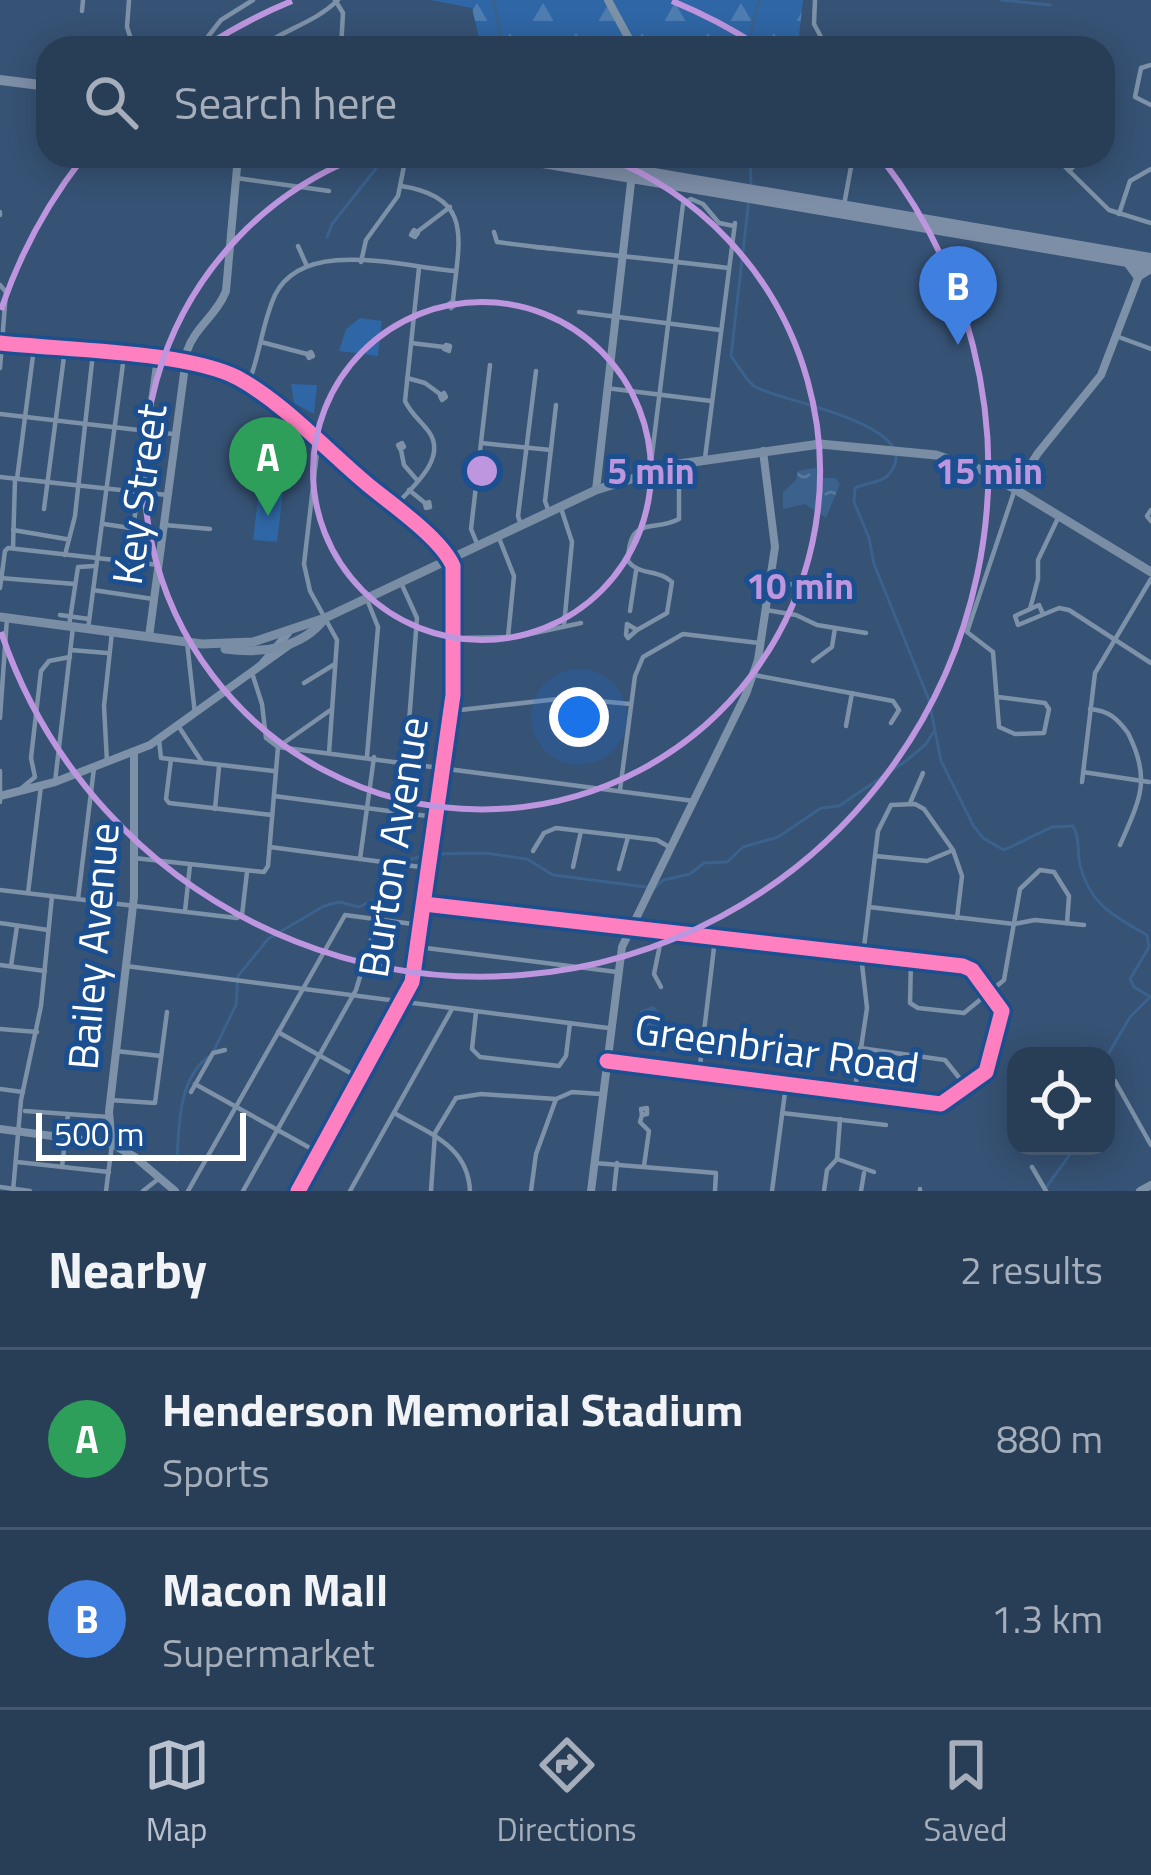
<!DOCTYPE html>
<style>
:root{--surface:#283e57;--page:#30455d;--text:#f1f3f6;--muted:#a5aeba;--line:#44576d;--accent:#b9c2ce}
body{margin:0;font-family:"Titillium Web",sans-serif;background:var(--page);color:var(--text)}
.controls{position:absolute;right:36px;bottom:36px;display:grid;overflow:hidden;border-radius:24px;box-shadow:0 6px 30px #0003}
.controls button{width:108px;height:108px;display:grid;place-items:center;padding:0;border:0;border-bottom:3px solid var(--line);background:var(--surface);color:var(--text);font:60px sans-serif}
.scale{position:absolute;left:36px;bottom:30px;width:210px;box-sizing:border-box;padding-left:12px;border:6px solid #fff;border-top:0;font-size:33px;line-height:42px;white-space:nowrap;color:#fff;-webkit-text-stroke:9px #1b4f8f;paint-order:stroke}
.you{position:absolute;left:579px;top:717px;width:42px;height:42px;margin:-30px;border:9px solid #fff;border-radius:50%;background:#1a73e8;box-shadow:0 0 0 18px #1a73e833}
.badge{display:grid;place-items:center;width:78px;height:78px;border-radius:50%;background:var(--accent);color:#fff;font-size:39px;font-weight:700}
.pin{position:absolute;translate:-50% -99px;filter:drop-shadow(0 3px 6px #0008)}
.pin::after{content:'';position:absolute;top:63px;width:42px;height:36px;background:inherit;clip-path:polygon(0 0,100% 0,50% 100%)}
.list{margin:0;padding:0;list-style:none}
h2{display:flex;justify-content:space-between;align-items:center;height:156px;margin:0;padding:0 48px;font-size:51px}
h2 small{font-size:39px;font-weight:400;color:var(--muted)}
.list li{display:grid;grid-template-columns:78px 1fr auto;gap:36px;align-items:center;box-sizing:border-box;height:180px;padding:0 48px;border-top:3px solid var(--line)}
.list b{display:block;font-size:45px;white-space:nowrap}
.list p{margin:0;font-size:39px;white-space:nowrap;color:var(--muted)}
.list em{font-size:39px;font-style:normal;color:var(--muted)}
.icon{flex:none;width:66px;height:66px;fill:none;stroke:currentColor;stroke-width:2;stroke-linecap:round;stroke-linejoin:round}
.map{position:relative;flex:none;width:1151px;height:1191px;overflow:hidden}
.search{position:absolute;background:var(--surface);box-shadow:0 6px 30px #0003;left:36px;right:36px;top:36px;height:132px;display:flex;align-items:center;gap:30px;box-sizing:border-box;padding:0 42px;border-radius:36px;color:var(--muted);font-size:45px}
.sheet{height:516px;background:var(--surface)}
nav{display:flex;justify-content:space-around;align-items:center;box-sizing:border-box;height:168px;border-top:3px solid var(--line);background:var(--surface);font-size:33px;color:var(--muted)}
nav a{display:grid;justify-items:center;gap:6px}
nav .on{color:var(--accent)}
.map>svg:first-child{display:block}
.forest{fill:url(#forest-firs)}
.garden{fill:#2f66a5}
.water{fill:url(#water-ripples)}
.lines{fill:none;stroke-linecap:round;stroke-linejoin:round}
.stream{stroke:#3b618d;stroke-width:3}
.minor{stroke:#7d92a8;stroke-width:4.5}
.tertiary{stroke:#7d92a8;stroke-width:8}
.secondary{stroke:#798da4;stroke-width:9}
.primary{stroke:#7d8ea7;stroke-width:10}
.cycleway-casing{stroke:#1b4f8f;stroke-width:22}
.cycleway{stroke:#ff80c0;stroke-width:15}
.ring{fill:none;stroke:#bd96df;stroke-width:6}
.labels{text-anchor:middle;dominant-baseline:central;stroke-width:10;stroke-linejoin:round;paint-order:stroke}
.street-label{font-size:42px;fill:#fff;stroke:#1b4f8f}
.centre{fill:#bd96df;stroke:#1b4f8f;stroke-width:6}
.ring-label{font-size:36px;text-anchor:middle;font-weight:bold;fill:#bd96df;stroke:#1b4f8f;stroke-width:10;stroke-linejoin:round;paint-order:stroke}
</style>
<div class="map">
<svg width="1151" height="1191" viewBox="0 0 1151 1191">
<defs>
<pattern id="forest-firs" width="22" height="20" patternUnits="userSpaceOnUse" patternTransform="scale(3)"><rect width="22" height="20" fill="#2f66a5"/><path d="M5 1l3.5 6h-7zM16 11l3.5 6h-7z" fill="#4e7db2"/></pattern>
<pattern id="water-ripples" width="26" height="14" patternUnits="userSpaceOnUse" patternTransform="scale(3)"><rect width="26" height="14" fill="#3b618d"/><path d="M2 4q2-2 4 0t4 0M15 11q2-2 4 0t4 0" fill="none" stroke="#58799e"/></pattern>
</defs>
<rect width="100%" height="100%" fill="#365274"/>
<polygon class="forest" points="431,0 803,0 799,36 757,48 534,48 480,42 472,8"/>
<g class="garden">
<polygon points="360,318 382,321 378,356 339,351 346,329"/>
<polygon points="291,384 317,385 314,414 294,403"/>
<polygon points="259,490 283,493 277,542 253,540"/>
</g>
<g class="water">
<polygon points="819,467 822,478 835,478 840,484 826,518 805,504 783,509 783,492 796,480 798,471"/>
<path d="M653 1006C666 1016 668 1040 658 1053L640 1020V1011Z"/>
</g>
<g class="lines">
<g class="stream">
<polyline points="493,0 501,36 496,48"/>
<polyline points="1001,0 1050,5"/>
<polyline points="747,48 759,0"/>
<polyline points="750,156 751,184"/>
<path d="M749 199 731 356C738 365 745 379 754 386 772 400 931 424 889 474 882 483 865 483 855 488L854 502 869 538 874 564 929 700 941 761 973 825 983 838 1004 850 1052 827 1073 826C1080 838 1077 851 1080 865 1090 906 1116 917 1147 935L1149 947 1130 979 1134 987 1151 997"/>
<polyline points="327,237 332,224 386,156"/>
<polyline points="433,854 485,853 527,859 553,875 646,887"/>
<polyline points="655,888 663,880 690,874 704,863 727,862 743,847 778,837 821,808 839,806 906,761 926,744 934,731"/>
<polyline points="214,1050 236,1005 238,976 268,939 324,906 339,902 359,907 392,892 409,860 428,854"/>
<polyline points="1106,1058 1130,1017 1149,998"/>
<path d="M177 1161C179 1126 178 1080 208 1057"/>
<polyline points="1045,1189 1076,1146"/>
</g>
<g class="minor">
<polyline points="129,0 127,27 134,48"/>
<polyline points="335,0 343,13 341,48"/>
<polyline points="815,0 814,24 827,48"/>
<polyline points="82,11 83,0"/>
<polyline points="199,48 221,20 253,0"/>
<path d="M259 48C285 29 316 22 338 0"/>
<polyline points="918,48 936,44 953,48"/>
<polyline points="1151,65 1141,68 1135,97 1151,105"/>
<polyline points="1103,87 1107,98 1103,132"/>
<polyline points="1054,156 1109,210 1151,223"/>
<polyline points="1069,171 1084,156"/>
<polyline points="236,178 329,191"/>
<path d="M401 186C476 197 458 243 453 301"/>
<polyline points="844,205 853,156"/>
<polyline points="0,212 0,215"/>
<polyline points="1119,214 1130,181 1151,169"/>
<polygon points="414,230 418,233 415,237 411,235"/>
<polyline points="417,232 450,207"/>
<path d="M494 232 497 242C573 252 651 258 728 268"/>
<polyline points="298,246 306,264"/>
<polyline points="535,247 556,249"/>
<polyline points="361,262 366,240 398,196 406,156"/>
<polyline points="0,285 6,292 0,368"/>
<polygon points="453,301 455,305 451,308 449,304"/>
<polyline points="579,312 720,330"/>
<polyline points="1116,336 1151,349"/>
<polyline points="261,342 307,354"/>
<polyline points="411,343 444,347"/>
<polygon points="446,345 450,346 449,351 444,349"/>
<polygon points="311,352 313,356 309,358 307,354"/>
<polyline points="407,378 425,383 440,394"/>
<path d="M248 384C260 356 262 323 275 295 304 237 403 267 455 271"/>
<polyline points="606,388 711,401"/>
<polygon points="444,393 446,397 442,400 440,396"/>
<polyline points="0,414 173,434"/>
<polygon points="402,443 404,447 400,449 398,445"/>
<polyline points="481,443 551,450"/>
<polyline points="318,444 304,564 310,591 337,640 329,753"/>
<polyline points="401,450 404,465 417,480"/>
<polyline points="705,458 735,223"/>
<polyline points="650,471 683,204 691,199 703,204 719,223 734,226"/>
<polyline points="0,477 167,495"/>
<polyline points="17,479 34,348"/>
<polyline points="409,490 425,503"/>
<polygon points="429,502 430,507 426,508 425,504"/>
<path d="M394 507C411 488 448 459 429 432 421 421 411 414 405 401L419 268"/>
<polyline points="561,508 572,542 564,625"/>
<polyline points="44,509 65,349"/>
<polyline points="1151,510 1147,516 1151,521"/>
<polyline points="549,512 545,501 556,405"/>
<polyline points="104,524 163,533"/>
<polyline points="165,525 210,529"/>
<polyline points="521,525 518,516 536,371"/>
<polyline points="133,529 156,359"/>
<polyline points="13,530 66,539"/>
<polyline points="499,538 514,576 508,637"/>
<polyline points="478,546 471,529 490,365"/>
<polyline points="13,548 15,479"/>
<polyline points="65,555 75,516 93,353"/>
<polyline points="0,578 75,584"/>
<polyline points="770,581 828,590"/>
<polyline points="402,585 417,618 406,761"/>
<polyline points="0,588 5,551 8,548 159,565"/>
<polyline points="93,590 153,599"/>
<polyline points="1030,609 1038,579 1038,560 1059,516"/>
<polyline points="766,610 796,615 817,625 866,633"/>
<polyline points="630,611 636,571"/>
<polyline points="1043,614 1039,605 1015,616 1018,625 1059,608 1069,610 1151,663"/>
<polyline points="60,615 89,619"/>
<polygon points="627,624 637,630 628,638 626,635"/>
<polyline points="69,626 78,567 95,566"/>
<polyline points="88,629 124,356"/>
<path d="M637 630 667 613 672 582C659 569 639 576 628 561 629 514 653 533 679 519V464"/>
<polyline points="456,638 516,637 581,623"/>
<polyline points="187,642 195,714"/>
<polyline points="71,650 107,653"/>
<polyline points="813,661 832,647 835,628"/>
<polyline points="252,673 262,704 266,738 278,747"/>
<polyline points="754,675 893,701 899,710 891,723"/>
<polyline points="304,683 335,664"/>
<polyline points="998,697 1045,703 1049,709 1044,733 1015,734 999,727 993,652 967,632 1014,492"/>
<path d="M1090 709C1109 711 1117 718 1128 733 1151 779 1141 797 1120 845"/>
<polyline points="451,711 567,698 630,704"/>
<polyline points="0,718 7,618"/>
<polyline points="846,726 852,693"/>
<polyline points="179,727 202,762"/>
<polyline points="159,740 161,758 274,771"/>
<polyline points="278,747 694,801"/>
<polyline points="278,747 332,709"/>
<polyline points="367,756 378,627 368,602"/>
<polyline points="171,759 166,799 169,803 272,815"/>
<polyline points="107,762 104,706 112,632"/>
<polyline points="0,771 0,802"/>
<polyline points="1083,772 1149,782"/>
<polyline points="55,782 73,627"/>
<polyline points="1082,782 1095,673 1151,579"/>
<polyline points="620,790 635,676 643,657 683,634 759,643"/>
<polyline points="17,792 35,777 31,758 41,671 49,661 70,657"/>
<polyline points="274,796 435,817"/>
<polyline points="910,803 923,773"/>
<polyline points="215,809 219,767"/>
<polyline points="270,847 428,868"/>
<polyline points="533,851 544,833 556,828 657,840 671,848"/>
<polyline points="875,856 927,861 951,851"/>
<polyline points="134,858 264,872 268,866 278,747"/>
<polyline points="360,859 374,757"/>
<polyline points="573,867 581,831"/>
<polyline points="619,869 628,837"/>
<polyline points="0,890 237,918 242,915 247,872"/>
<polyline points="28,893 41,786"/>
<polyline points="78,899 94,768"/>
<polyline points="424,904 963,966 972,970 1002,1011 986,1072 941,1104 611,1061"/>
<polyline points="869,907 1014,924 1035,920 1084,925"/>
<polyline points="185,911 190,865"/>
<polyline points="0,923 48,930"/>
<polyline points="418,947 617,972"/>
<polyline points="911,960 910,1003 918,1008 964,1013 1004,980 1020,889 1040,870 1054,872 1069,896 1067,923"/>
<polyline points="0,965 45,971"/>
<polyline points="11,966 17,926"/>
<polyline points="126,966 608,1028"/>
<polyline points="661,987 654,974 662,935"/>
<polyline points="476,1012 472,1049 480,1057 559,1066 566,1056 570,1023"/>
<polyline points="0,1029 37,1032"/>
<polyline points="278,1032 361,1079"/>
<polyline points="860,1048 945,1060 965,1085"/>
<polyline points="116,1051 161,1056"/>
<polyline points="699,1074 715,939"/>
<polyline points="1115,1081 1151,1145"/>
<polyline points="195,1084 319,1153"/>
<polyline points="0,1089 23,1092"/>
<polyline points="191,1092 213,1053 225,1050"/>
<polyline points="854,1095 867,1008 862,964 878,831 891,805 915,804 924,809 953,850 962,876 957,918"/>
<polyline points="110,1100 155,1103 167,1012"/>
<polygon points="647,1108 647,1114 642,1115 641,1109"/>
<polyline points="25,1111 109,1117"/>
<polyline points="782,1113 886,1125"/>
<path d="M396 1114C430 1134 468 1146 470 1191"/>
<polyline points="642,1115 640,1122 649,1131 644,1166"/>
<polyline points="837,1159 874,1172"/>
<polyline points="17,1162 109,1172"/>
<polyline points="595,1163 716,1173 715,1191"/>
<polyline points="62,1167 68,1114"/>
<polyline points="1032,1167 1046,1191"/>
<polyline points="0,1187 30,1191"/>
<polyline points="13,1191 21,1100 41,1006 52,896"/>
<polyline points="106,1191 112,1144"/>
<polyline points="143,1191 157,1180"/>
<polyline points="188,1191 345,915 420,925"/>
<polyline points="243,1191 356,990 377,920"/>
<polyline points="298,1191 412,982 455,676 451,559"/>
<polyline points="350,1191 452,1009"/>
<polyline points="431,1191 435,1133 456,1098 481,1094 556,1099 572,1092 600,1094"/>
<polyline points="531,1191 536,1154 556,1099"/>
<polyline points="614,1191 617,1163"/>
<polyline points="772,1191 786,1085"/>
<polyline points="824,1191 827,1170 837,1159 840,1119"/>
<polyline points="861,1191 864,1173"/>
<polyline points="920,1191 920,1189"/>
</g>
<g class="tertiary">
<polyline points="608,0 634,48"/>
<polyline points="0,343 186,362 234,376 272,403 451,559"/>
<polyline points="1015,489 1038,453 1101,375 1140,273"/>
<polyline points="596,490 634,156"/>
<path d="M149 637 187 351C195 327 217 315 226 291L238 156"/>
<polyline points="262,664 288,633"/>
<polyline points="0,796 55,782 150,745 292,643"/>
<polyline points="0,1129 112,1144 135,1157 175,1191"/>
<polyline points="112,1144 109,1112 134,897 134,752"/>
<polyline points="591,1191 622,947 746,694 758,660 775,547 763,451"/>
<polyline points="1140,1191 1151,1185"/>
</g>
<g class="secondary">
<polyline points="0,617 202,644 253,642 325,618 596,490 679,464 820,444 936,455 985,471 1151,572"/>
<path d="M225 649C261 654 302 649 325 618"/>
</g>
<g class="primary">
<polyline points="0,80 48,86"/>
<polyline points="501,156 1151,266"/>
<polyline points="555,156 1151,258"/>
<polyline points="1127,261 1138,276 1151,268"/>
</g>
<defs>
<g id="cycleway">
<path d="M0 343C62 350 186 351 238 378 285 404 325 449 367 484 391 504 441 538 453 566V695L412 982 298 1191"/>
<polyline points="424,904 963,966 972,970 1002,1011 986,1072 941,1104 607,1061"/>
</g>
</defs>
<use href="#cycleway" class="cycleway-casing"/>
<use href="#cycleway" class="cycleway"/>
</g>
<g class="ring">
<circle cx="482" cy="471" r="169"/>
<path d="M606 157A338 338 0 1 1 358 157"/>
<path d="M1 310A507 507 0 0 1 82 159M206 46A507 507 0 0 1 292 1M672 1A507 507 0 0 1 758 46M882 159A507 507 0 1 1 1 632"/>
</g>
<g class="labels">
<g class="street-label">
<text transform="translate(138 494) rotate(-82)">Key Street</text>
<text transform="translate(392 847) rotate(-81)">Burton Avenue</text>
<text transform="translate(92 946) rotate(-85)">Bailey Avenue</text>
<text transform="translate(777 1047) rotate(8)">Greenbriar Road</text>
</g>
</g>
<circle cx="482" cy="471" r="18" class="centre"/>
<g class="ring-label">
<text x="651" y="484">5 min</text>
<text x="989" y="484">15 min</text>
<text x="800" y="599">10 min</text>
</g>
</svg>
<div class="controls">
<button><svg class="icon" aria-label="locate" viewBox="0 0 24 24"><circle cx="12" cy="12" r="6"/><path d="M12 2v4M12 18v4M2 12h4M18 12h4"/></svg></button>
</div>
<div class="scale">500 m</div>
<div class="you"></div>
<div class="pin badge" style="left:268px;top:516px;background:#2e9e5b">A</div>
<div class="pin badge" style="left:958px;top:345px;background:#3f7fe0">B</div>
<div class="search"><svg class="icon" aria-label="search" viewBox="0 0 24 24"><circle cx="10" cy="10" r="6"/><path d="M15 15l6 6"/></svg>Search here</div>
</div>
<section class="sheet">
<h2>Nearby<small>2 results</small></h2>
<ul class="list">
<li><span class="badge" style="background:#2e9e5b">A</span><div><b>Henderson Memorial Stadium</b><p>Sports</p></div><em>880 m</em></li>
<li><span class="badge" style="background:#3f7fe0">B</span><div><b>Macon Mall</b><p>Supermarket</p></div><em>1.3 km</em></li>
</ul>
</section>
<nav>
<a class="on"><svg class="icon" aria-label="map" viewBox="0 0 24 24"><path d="M3 6l6-2 6 2 6-2v14l-6 2-6-2-6 2zM9 4v14M15 6v14"/></svg>Map</a>
<a><svg class="icon" aria-label="directions" viewBox="0 0 24 24"><path d="M12 3l9 9-9 9-9-9zM9 14v-3h6M13 9l2 2-2 2"/></svg>Directions</a>
<a><svg class="icon" aria-label="saved" viewBox="0 0 24 24"><path d="M7 4h10v16l-5-4-5 4z"/></svg>Saved</a>
</nav>
